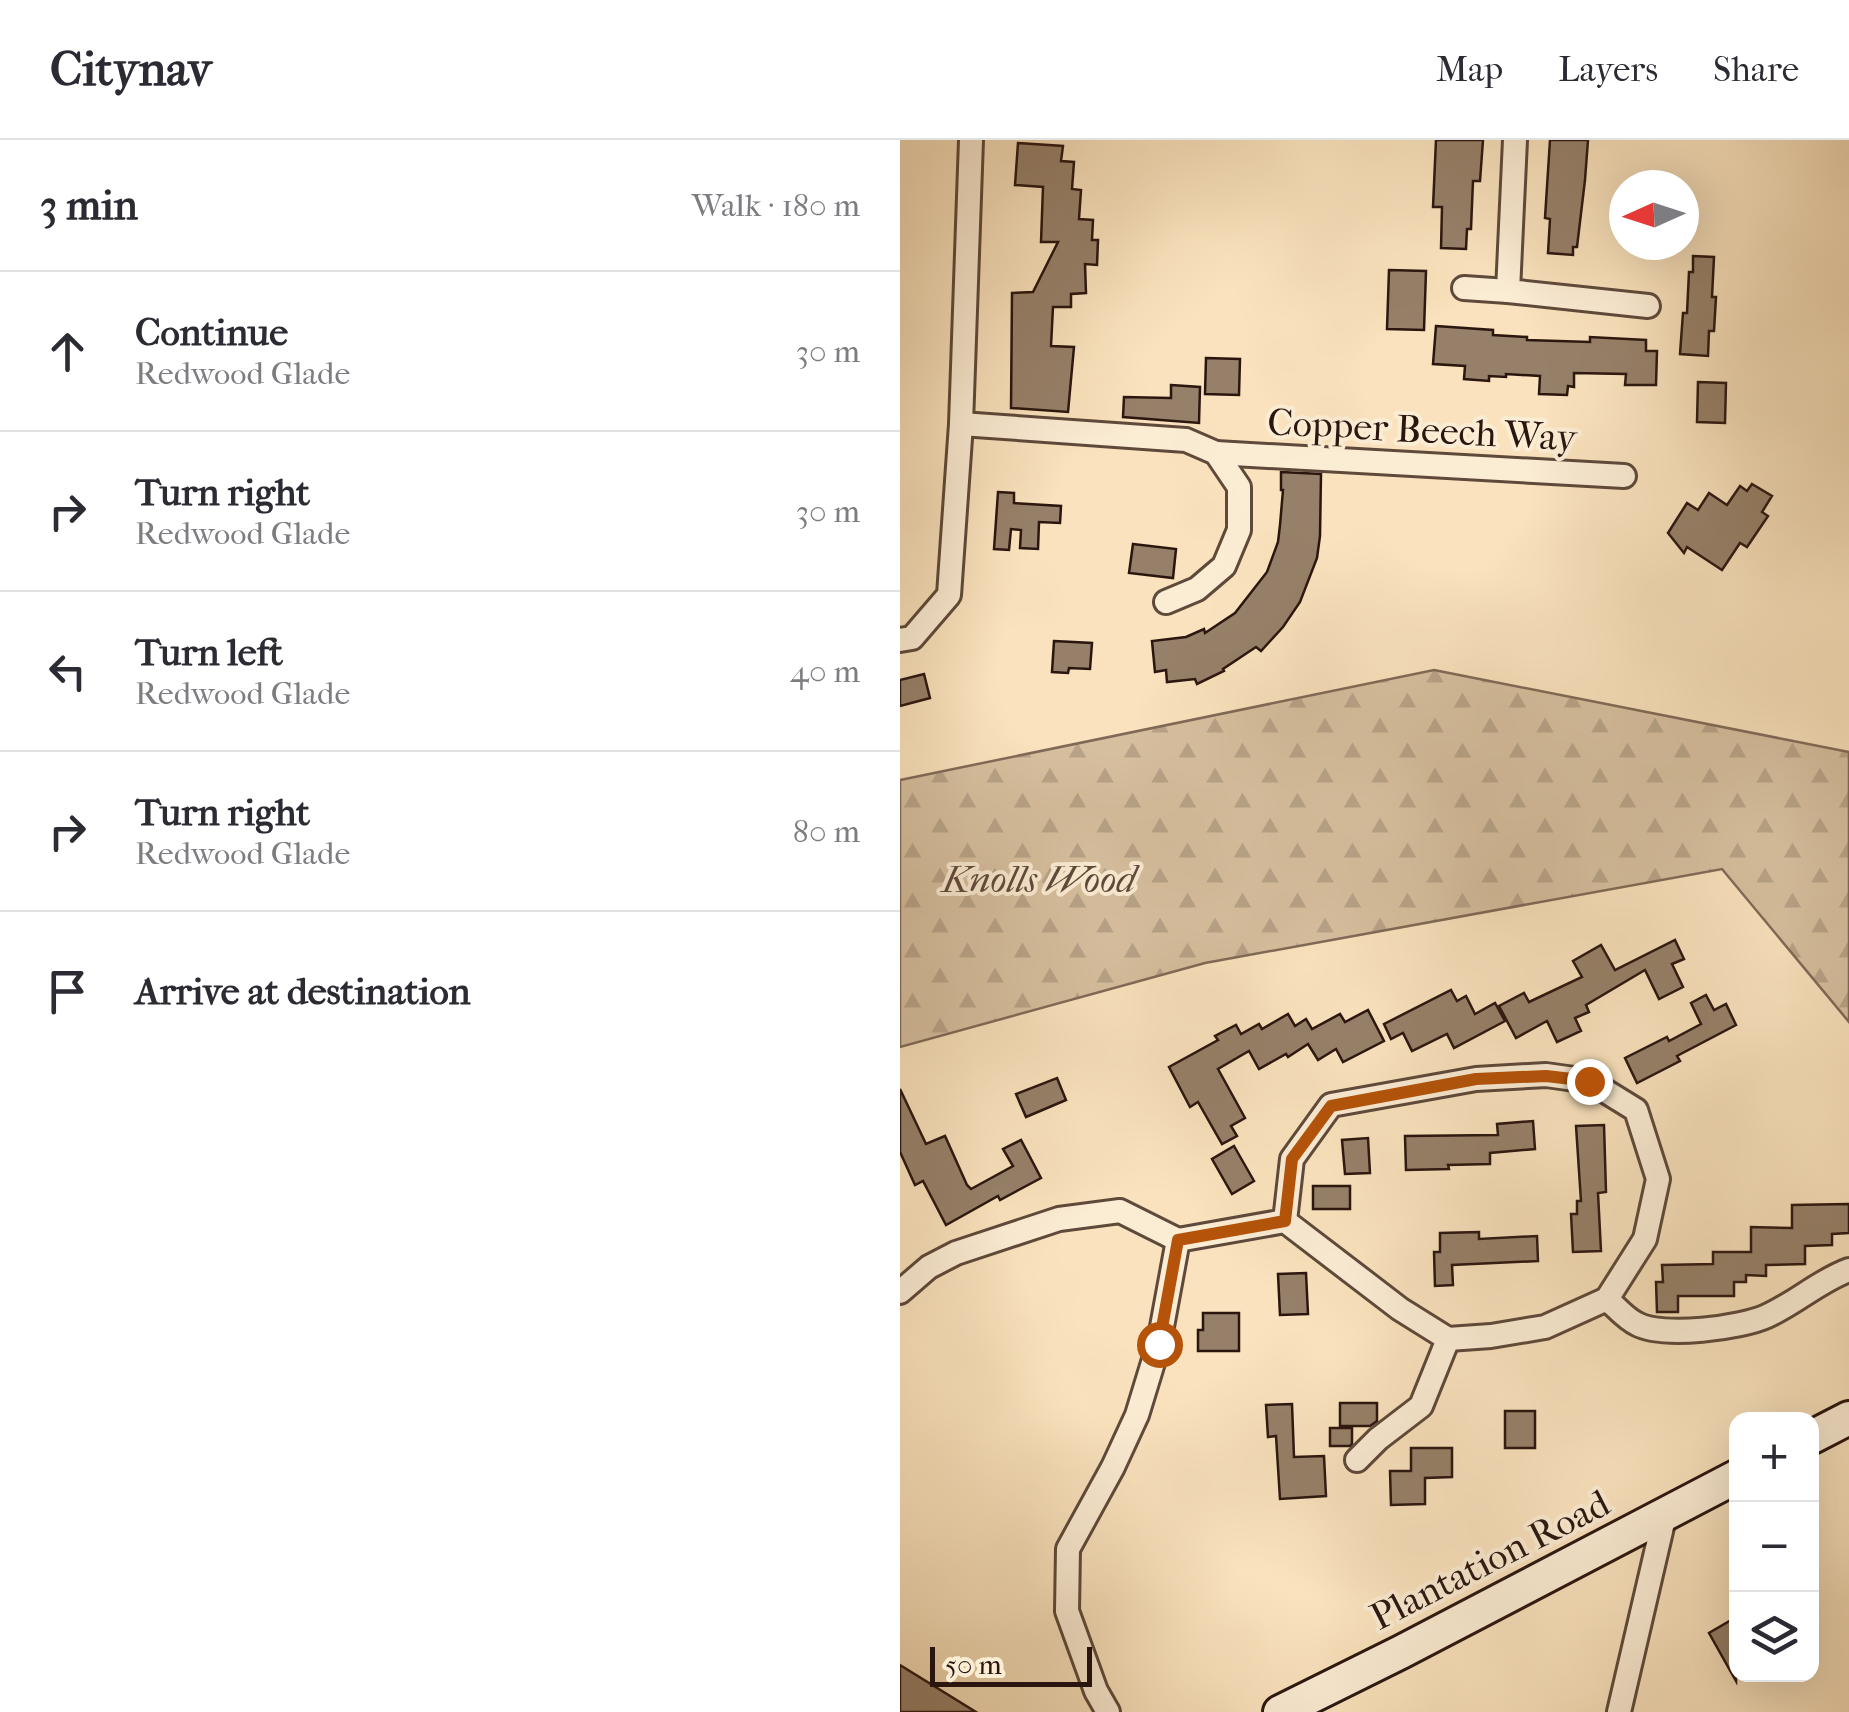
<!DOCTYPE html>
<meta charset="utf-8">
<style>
:root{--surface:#fff;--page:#f2f2f3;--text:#2b2b33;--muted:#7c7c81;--line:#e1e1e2}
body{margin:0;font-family:"IM FELL French Canon",serif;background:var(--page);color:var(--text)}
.controls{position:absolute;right:30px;bottom:30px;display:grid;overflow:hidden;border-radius:20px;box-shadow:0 10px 40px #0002}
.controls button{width:90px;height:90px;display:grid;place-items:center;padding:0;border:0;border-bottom:2px solid var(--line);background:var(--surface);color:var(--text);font:50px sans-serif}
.compass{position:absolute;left:709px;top:30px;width:90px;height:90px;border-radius:50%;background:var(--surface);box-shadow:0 10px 40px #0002;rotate:267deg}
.scale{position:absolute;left:30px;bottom:25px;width:162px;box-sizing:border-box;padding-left:10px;border:5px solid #2b160f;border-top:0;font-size:28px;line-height:35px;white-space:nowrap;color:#2b160f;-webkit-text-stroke:8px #fbecd4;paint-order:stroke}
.stop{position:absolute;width:30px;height:30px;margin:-22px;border:8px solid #b45309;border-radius:50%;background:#fff}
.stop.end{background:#b45309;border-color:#fff;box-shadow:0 2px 10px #0008}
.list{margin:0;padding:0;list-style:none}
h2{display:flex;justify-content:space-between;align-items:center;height:130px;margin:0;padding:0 40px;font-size:42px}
h2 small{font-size:32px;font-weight:400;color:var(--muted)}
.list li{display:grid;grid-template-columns:65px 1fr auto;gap:30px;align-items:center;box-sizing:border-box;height:160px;padding:0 40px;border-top:2px solid var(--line)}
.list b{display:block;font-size:38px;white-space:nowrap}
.list p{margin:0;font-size:32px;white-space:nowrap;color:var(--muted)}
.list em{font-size:32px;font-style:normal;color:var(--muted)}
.icon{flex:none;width:55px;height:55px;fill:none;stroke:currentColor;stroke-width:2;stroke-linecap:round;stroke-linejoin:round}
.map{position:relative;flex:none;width:949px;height:1572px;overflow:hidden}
header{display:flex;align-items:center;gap:60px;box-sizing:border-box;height:140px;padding:0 50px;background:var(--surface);border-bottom:2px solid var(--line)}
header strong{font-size:48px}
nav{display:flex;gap:55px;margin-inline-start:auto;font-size:35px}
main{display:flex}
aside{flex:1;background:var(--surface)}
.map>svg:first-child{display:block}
.forest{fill:url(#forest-firs);stroke:#806a57;stroke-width:2.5}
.building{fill:#968069;stroke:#2b160f;stroke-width:2.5}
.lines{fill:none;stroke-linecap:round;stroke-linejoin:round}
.street-casing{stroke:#5e493a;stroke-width:28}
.secondary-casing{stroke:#2b160f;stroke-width:38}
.street{stroke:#fbecd4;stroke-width:22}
.secondary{stroke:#fbecd4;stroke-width:32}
.route{stroke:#b45309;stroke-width:12}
.labels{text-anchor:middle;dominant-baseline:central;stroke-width:8;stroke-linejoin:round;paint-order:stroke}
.street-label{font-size:38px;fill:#2b160f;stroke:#fbecd4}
.park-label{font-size:38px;font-style:italic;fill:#5e493a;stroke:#fbecd4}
</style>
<header>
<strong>Citynav</strong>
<nav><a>Map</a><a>Layers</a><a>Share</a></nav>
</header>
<main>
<aside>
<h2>3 min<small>Walk · 180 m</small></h2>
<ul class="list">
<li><svg class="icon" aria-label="ahead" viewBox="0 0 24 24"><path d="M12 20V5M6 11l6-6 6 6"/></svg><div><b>Continue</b><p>Redwood Glade</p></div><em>30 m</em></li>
<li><svg class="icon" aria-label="right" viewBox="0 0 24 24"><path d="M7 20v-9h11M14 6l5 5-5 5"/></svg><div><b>Turn right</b><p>Redwood Glade</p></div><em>30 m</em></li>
<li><svg class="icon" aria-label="left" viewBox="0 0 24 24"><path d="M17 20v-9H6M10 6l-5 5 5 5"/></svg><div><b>Turn left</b><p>Redwood Glade</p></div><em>40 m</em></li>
<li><svg class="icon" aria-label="right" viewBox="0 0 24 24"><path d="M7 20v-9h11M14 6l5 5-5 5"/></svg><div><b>Turn right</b><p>Redwood Glade</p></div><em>80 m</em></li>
<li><svg class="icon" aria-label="arrive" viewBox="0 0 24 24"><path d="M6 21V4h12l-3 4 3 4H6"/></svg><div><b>Arrive at destination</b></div></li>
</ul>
</aside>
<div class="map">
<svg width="949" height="1572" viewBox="0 0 949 1572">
<defs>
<pattern id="forest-firs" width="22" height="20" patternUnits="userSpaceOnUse" patternTransform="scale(2.5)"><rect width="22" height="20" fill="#d6bf9f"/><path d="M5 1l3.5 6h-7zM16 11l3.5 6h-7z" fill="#b8a388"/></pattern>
</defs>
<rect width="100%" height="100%" fill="#f9e2bd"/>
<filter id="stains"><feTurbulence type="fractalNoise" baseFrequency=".002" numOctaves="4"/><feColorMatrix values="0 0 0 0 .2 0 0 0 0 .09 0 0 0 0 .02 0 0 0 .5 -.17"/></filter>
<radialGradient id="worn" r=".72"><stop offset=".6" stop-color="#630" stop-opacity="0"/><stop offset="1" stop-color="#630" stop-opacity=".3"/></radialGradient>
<polygon class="forest" points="534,530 949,612 949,882 822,729 305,823 0,907 0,640"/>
<g class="building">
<polygon points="536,0 583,0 580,41 573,41 571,89 567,89 566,109 541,108 542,67 533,67"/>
<polygon points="650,0 688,0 685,40 677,107 673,107 673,115 648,113 650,79 645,78"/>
<polygon points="118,3 163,6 161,21 174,22 172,49 181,50 179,79 193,80 192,100 198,100 197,125 185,124 186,153 171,154 171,167 153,167 151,206 174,207 168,272 111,268 112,153 133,152 158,102 141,102 143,47 115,45"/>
<polygon points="793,116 814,117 812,157 816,157 814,191 809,191 808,216 780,214 783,173 787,173 789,132 793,132"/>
<polygon points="489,130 526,131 524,190 487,189"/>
<polygon points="536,186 593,190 593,195 627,197 627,200 690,202 690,197 746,200 746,211 757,211 756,245 725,245 726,234 674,233 674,247 668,246 667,255 639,254 640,236 606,234 606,237 589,236 589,241 564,239 565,226 533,224"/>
<polygon points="306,218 340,219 339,255 305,254"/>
<polygon points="798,242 826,243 825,283 797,282"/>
<polygon points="271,245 300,247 299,283 223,277 224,257 271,258"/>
<polygon points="381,332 421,334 420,396 417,418 400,462 383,487 361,511 356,507 323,529 324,531 297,544 295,539 267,542 266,530 255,532 252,501 286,497 304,489 305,493 335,473 367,432 378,402 380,385 383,350 381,350"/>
<polygon points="852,344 872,356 862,372 868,376 847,407 840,403 822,430 787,407 784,413 768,393 787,363 798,370 809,353 827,365 840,346 847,351"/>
<polygon points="98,352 114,353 114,363 161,366 160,383 139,382 138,409 120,408 121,390 111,389 109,410 94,409"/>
<polygon points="233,404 276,409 273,438 229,433"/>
<polygon points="154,501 192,503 190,529 169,528 168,533 152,532"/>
<polygon points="24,534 30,558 0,566 0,540"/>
<polygon points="775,800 784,819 772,824 783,847 759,859 745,830 686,865 689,872 675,878 681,891 657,902 647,881 616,898 599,866 624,853 629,862 682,837 673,821 701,805 715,830"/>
<polygon points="551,850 557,861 566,856 575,874 595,863 605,881 554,908 547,894 512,911 503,893 491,899 484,884"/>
<polygon points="806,855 814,870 826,864 836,885 777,916 780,921 737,943 725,918 767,897 769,901 801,884 791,863"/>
<polygon points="468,870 484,901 443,922 436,909 418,920 408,904 388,917 386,914 359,929 349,911 318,929 345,978 331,986 337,996 322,1004 298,962 290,967 269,927 318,900 315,896 336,885 341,894 359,884 362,889 388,874 395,886 406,879 412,889 440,874 445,882"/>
<polygon points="157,938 166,960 126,977 116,954"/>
<polygon points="0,949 26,1004 45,996 67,1045 71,1049 113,1026 103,1009 121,1000 141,1038 100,1060 98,1056 46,1085 23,1041 15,1045 0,1012"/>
<polygon points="633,981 635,1009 590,1013 590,1024 548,1025 549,1029 506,1030 505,996 598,995 597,984"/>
<polygon points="704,985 706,1052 698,1053 701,1111 673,1112 671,1074 677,1074 677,1061 681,1061 676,986"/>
<polygon points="468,998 470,1033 445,1034 442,1000"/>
<polygon points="334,1006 354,1041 332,1054 312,1019"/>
<rect x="413" y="1046" width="37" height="23"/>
<polygon points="949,1064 949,1093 932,1094 932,1105 905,1106 905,1124 866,1125 866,1136 846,1135 846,1142 834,1142 834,1156 778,1156 778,1172 757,1172 756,1142 763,1142 762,1125 813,1124 813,1112 851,1112 851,1087 892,1088 892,1065"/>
<polygon points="579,1092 579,1099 637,1096 638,1121 552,1125 553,1145 535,1146 534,1112 540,1112 540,1093"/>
<polygon points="406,1133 408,1174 380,1175 378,1134"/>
<polygon points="303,1173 339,1173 339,1211 298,1211 298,1190 303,1190"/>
<polygon points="440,1263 477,1263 477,1281 470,1286 440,1286"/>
<polygon points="392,1264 394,1317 424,1316 426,1356 380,1359 376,1296 368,1297 366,1265"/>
<rect x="605" y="1271" width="30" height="37"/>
<polygon points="430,1288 452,1288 452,1304 450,1306 430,1306"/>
<polygon points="511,1308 552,1308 552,1337 525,1338 525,1364 491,1365 490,1331 511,1331"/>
<polygon points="833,1479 836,1494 836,1541 809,1493"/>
<polygon points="0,1525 76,1572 0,1572"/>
</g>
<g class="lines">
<defs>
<g id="street">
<polyline points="615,0 608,151 748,166"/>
<polyline points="564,148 608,151"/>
<polyline points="61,284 286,300 316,313 339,347 339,390 324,426 297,449 266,462"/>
<polyline points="316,313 724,336"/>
<polyline points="0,500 12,498 49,455 61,284 71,0"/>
<polyline points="0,1152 29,1127 56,1113 159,1079 220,1071 278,1100"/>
<path d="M707 1159C716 1167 726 1179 737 1184 763 1198 841 1188 867 1176 896 1163 919 1141 949 1130"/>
<polyline points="457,1320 478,1299 521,1266 548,1199"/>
<polyline points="208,1572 196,1551 167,1471 168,1409 213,1327 237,1275 259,1203 278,1100 385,1081 500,1169 548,1199 591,1196 645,1187 707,1159 745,1099 758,1039 736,970 689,941 646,935 576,939 431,965 392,1019 385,1081"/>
<polyline points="719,1572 765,1374"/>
</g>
<g id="secondary">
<polyline points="912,1297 949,1278"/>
<polyline points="380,1572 501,1512 836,1337"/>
</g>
</defs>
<use href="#street" class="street-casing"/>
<use href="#secondary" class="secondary-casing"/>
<use href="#street" class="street"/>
<use href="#secondary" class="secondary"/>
</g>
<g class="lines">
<polyline class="route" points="259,1204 278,1100 385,1081 392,1019 431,966 576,939 646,936 689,941"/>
</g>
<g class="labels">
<g class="street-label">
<text transform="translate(522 290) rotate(3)">Copper Beech Way</text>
<text transform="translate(590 1420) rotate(-27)">Plantation Road</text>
</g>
<g class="park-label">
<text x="139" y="739">Knolls Wood</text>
</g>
</g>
<rect width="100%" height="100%" filter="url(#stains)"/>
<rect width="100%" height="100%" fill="url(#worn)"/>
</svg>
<div class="controls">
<button>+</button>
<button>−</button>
<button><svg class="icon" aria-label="layers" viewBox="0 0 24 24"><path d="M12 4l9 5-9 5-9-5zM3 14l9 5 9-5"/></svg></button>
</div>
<svg class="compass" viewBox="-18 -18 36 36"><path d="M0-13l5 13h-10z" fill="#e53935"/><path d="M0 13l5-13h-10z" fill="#7c7c81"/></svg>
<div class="scale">50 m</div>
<div class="stop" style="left:259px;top:1204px"></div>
<div class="stop end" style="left:689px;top:941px"></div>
</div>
</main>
